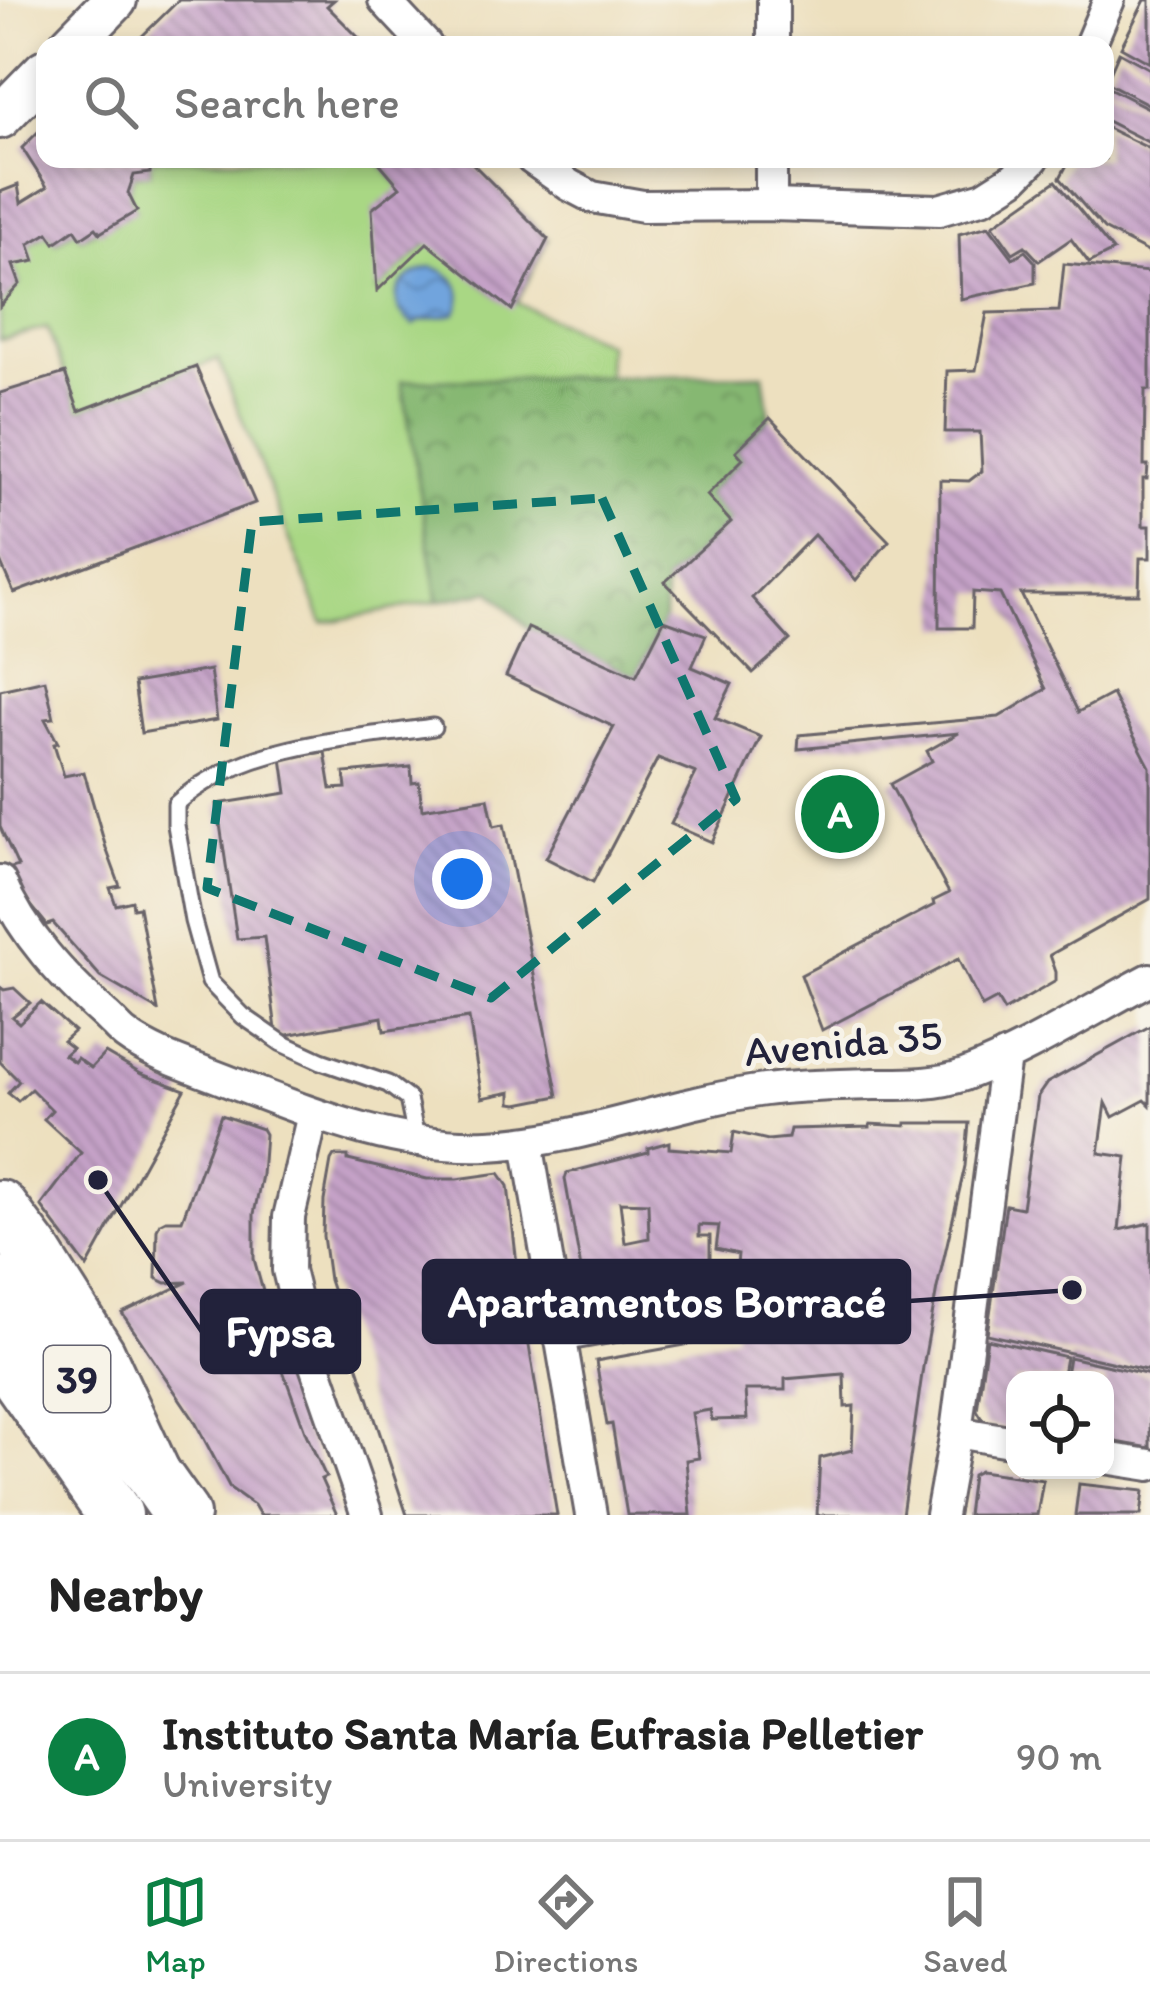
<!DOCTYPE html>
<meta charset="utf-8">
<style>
:root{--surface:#fff;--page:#f6f6f6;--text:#222;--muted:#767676;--line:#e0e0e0;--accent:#0b8043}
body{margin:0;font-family:Itim,sans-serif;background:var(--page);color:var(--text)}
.controls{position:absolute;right:36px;bottom:36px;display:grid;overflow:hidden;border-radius:24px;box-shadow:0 6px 18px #0003}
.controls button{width:108px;height:108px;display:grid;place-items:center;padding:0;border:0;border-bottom:3px solid var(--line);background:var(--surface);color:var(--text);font:60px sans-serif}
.you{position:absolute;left:462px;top:879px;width:42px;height:42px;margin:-30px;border:9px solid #fff;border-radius:50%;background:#1a73e8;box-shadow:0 0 0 18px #1a73e833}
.badge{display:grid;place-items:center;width:78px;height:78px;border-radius:50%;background:var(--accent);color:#fff;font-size:39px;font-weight:700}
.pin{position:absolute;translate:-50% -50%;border:6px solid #fff;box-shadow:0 3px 12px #0006}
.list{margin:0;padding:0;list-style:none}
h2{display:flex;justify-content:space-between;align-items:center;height:156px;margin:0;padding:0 48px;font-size:51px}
h2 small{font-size:39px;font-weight:400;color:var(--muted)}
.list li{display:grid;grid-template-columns:78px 1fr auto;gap:36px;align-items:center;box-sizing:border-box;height:168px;padding:0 48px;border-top:3px solid var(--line)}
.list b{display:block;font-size:45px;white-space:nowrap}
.list p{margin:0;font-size:39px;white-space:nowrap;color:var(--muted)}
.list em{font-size:39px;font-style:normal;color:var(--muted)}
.icon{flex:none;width:66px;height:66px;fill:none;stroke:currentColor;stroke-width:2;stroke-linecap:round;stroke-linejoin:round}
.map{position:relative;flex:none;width:1150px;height:1515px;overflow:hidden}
.search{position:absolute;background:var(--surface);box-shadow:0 6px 18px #0003;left:36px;right:36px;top:36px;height:132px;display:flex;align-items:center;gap:30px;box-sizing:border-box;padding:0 42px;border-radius:24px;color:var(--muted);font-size:45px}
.sheet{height:324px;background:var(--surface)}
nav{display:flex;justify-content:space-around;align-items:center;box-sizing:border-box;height:168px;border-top:3px solid var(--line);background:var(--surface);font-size:33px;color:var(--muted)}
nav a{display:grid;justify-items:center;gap:6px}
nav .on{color:var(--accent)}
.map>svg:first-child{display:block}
.green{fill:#a9d784;stroke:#667c60;stroke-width:3}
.forest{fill:url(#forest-crowns);stroke:#546d56;stroke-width:3}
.water{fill:url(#water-waves);stroke:#4a638c;stroke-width:3}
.building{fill:url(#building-back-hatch);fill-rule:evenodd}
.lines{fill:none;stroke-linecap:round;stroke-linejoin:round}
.lane-casing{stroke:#696469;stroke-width:21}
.street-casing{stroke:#696469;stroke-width:36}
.secondary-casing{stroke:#696469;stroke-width:48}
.highway-casing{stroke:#696469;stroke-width:60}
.lane{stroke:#fff;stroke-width:15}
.street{stroke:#fff;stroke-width:30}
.secondary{stroke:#fff;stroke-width:42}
.highway{stroke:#fff;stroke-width:54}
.marked{fill:none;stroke:#0f766e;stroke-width:9;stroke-dasharray:24 15;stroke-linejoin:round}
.labels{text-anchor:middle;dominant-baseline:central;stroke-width:10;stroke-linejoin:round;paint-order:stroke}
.shield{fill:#f7f3e8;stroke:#62616f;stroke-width:3}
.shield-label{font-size:39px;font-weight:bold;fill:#22223b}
.street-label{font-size:42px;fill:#22223b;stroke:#f7f3e8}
.leader{fill:none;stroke:#22223b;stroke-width:4.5}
.callout-dot{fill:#22223b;stroke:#f7f3e8;stroke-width:4.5}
.callout{fill:#22223b;stroke:#22223b;stroke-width:4.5}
.callout-label{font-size:45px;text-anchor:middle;font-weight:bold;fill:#fff}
</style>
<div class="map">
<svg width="1150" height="1515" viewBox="0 0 1150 1515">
<defs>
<pattern id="forest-crowns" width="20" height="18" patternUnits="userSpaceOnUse" patternTransform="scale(3)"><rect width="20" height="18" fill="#86b872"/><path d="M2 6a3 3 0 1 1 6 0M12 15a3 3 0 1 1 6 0" fill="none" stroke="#6d955f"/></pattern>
<pattern id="water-waves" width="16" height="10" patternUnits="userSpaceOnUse" patternTransform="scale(3)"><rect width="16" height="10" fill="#71a4dd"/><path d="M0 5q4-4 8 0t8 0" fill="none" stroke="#5c85b4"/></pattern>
<pattern id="building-back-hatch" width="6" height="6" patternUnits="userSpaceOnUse" patternTransform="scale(3)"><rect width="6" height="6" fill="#c5a2c7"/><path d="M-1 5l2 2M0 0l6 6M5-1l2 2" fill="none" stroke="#a084a3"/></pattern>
</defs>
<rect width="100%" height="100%" fill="#f7f3e8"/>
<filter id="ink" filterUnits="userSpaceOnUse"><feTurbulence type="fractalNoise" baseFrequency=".00833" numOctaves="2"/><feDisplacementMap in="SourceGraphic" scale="24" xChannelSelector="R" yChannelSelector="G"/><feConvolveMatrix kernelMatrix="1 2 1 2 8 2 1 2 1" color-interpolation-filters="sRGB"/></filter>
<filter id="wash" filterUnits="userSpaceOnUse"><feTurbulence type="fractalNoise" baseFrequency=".004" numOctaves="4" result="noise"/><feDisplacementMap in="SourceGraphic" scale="48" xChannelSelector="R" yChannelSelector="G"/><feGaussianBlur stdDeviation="2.7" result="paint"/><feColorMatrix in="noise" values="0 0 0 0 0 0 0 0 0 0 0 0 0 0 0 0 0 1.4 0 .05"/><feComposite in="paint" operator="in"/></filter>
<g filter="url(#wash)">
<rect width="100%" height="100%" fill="#ede0bf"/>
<polygon class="green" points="151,159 376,159 400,187 377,290 491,183 548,239 517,303 608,344 607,376 402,381 438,601 323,623 218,359 79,411 47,328 0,340 0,306 20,284 13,265 29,244 48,233 56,243 75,229 81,238 136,210 128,193 134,175 150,173"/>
<polygon class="forest" points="764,374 770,418 736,450 743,459 707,494 731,522 665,582 664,620 636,676 528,628 491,591 438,601 402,381"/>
<path class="water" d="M432 267C455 274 469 291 455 314L420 321 414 325C381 302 399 275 432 267Z"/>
<g id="blocks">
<g class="building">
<polygon points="179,0 334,0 327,6 366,45 133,45"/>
<polygon points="1145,0 1150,0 1150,63 1121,47"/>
<polygon points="1119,52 1150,69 1150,105 1106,82"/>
<polygon points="1105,86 1150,109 1150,143 1105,120"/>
<polygon points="45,125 45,159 151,159 150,173 134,175 128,193 137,211 100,233 96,228 81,238 75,229 55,243 48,233 29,244 35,261 13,265 20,284 0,306 0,192 18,185 21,203 47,187 22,148"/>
<polygon points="1105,127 1150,149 1150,253 1104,229 1060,178 1070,159 1105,159"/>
<polygon points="376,159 468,159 548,239 512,310 427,243 377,291 372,209 400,187"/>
<polygon points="1056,181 1113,251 1089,263 1071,239 1039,261 1025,246 1013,253 993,225"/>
<polygon points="989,226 1013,258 1025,251 1035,262 1035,283 961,299 959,234"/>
<polygon points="1064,264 1150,272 1150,390 1145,390 1144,465 1148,465 1147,479 1143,479 1143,526 1150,526 1150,558 1140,558 1139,594 1021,594 1078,712 1112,694 1150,767 1150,899 1050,955 1056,972 1056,981 1004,1011 997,999 982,1007 958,959 822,1030 801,975 934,905 933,901 949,893 890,784 932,761 927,751 959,733 798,749 799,735 999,717 1046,689 1000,594 973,592 972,628 939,628 940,480 969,481 982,471 980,432 945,432 947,371 976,370 987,313 1059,311"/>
<polygon points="196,367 255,503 14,593 0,561 0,393 65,373 79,411"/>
<polygon points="770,418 889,541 856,580 814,535 752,598 790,640 753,673 665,582 731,522 707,495 743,459 736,451"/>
<polygon points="664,620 706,635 692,667 732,684 715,718 761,737 712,842 671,824 696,773 658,758 593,882 546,858 614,727 506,676 528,628 636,676"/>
<polygon points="210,670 217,720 141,733 134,683"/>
<polygon points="45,680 54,718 45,719 58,743 54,744 64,776 84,772 106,848 120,886 110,888 116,905 132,901 133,908 139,907 158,1010 101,977 53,923 47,925 16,887 8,869 18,866 0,827 0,690"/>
<polygon points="325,752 331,789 346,788 344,773 411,767 412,783 419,782 422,809 488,798 494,826 504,824 558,1096 518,1104 511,1103 511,1092 482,1098 469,1018 384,1031 382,1017 277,1037 264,937 237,939 217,804 287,793 282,758"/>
<polygon points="0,987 4,990 14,988 30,1003 12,1017 19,1023 41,1002 74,1031 63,1041 72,1048 64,1055 74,1062 77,1058 91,1068 105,1053 141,1074 185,1090 87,1267 41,1206 81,1153 44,1119 52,1110 31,1089 18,1101 8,1093 19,1081 0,1062"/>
<polygon points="1150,1026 1150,1105 1145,1100 1113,1117 1106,1103 1099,1153 1127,1157 1119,1230 1150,1223 1150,1371 987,1334 1006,1205 1022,1208 1038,1096 1047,1083"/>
<polygon points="221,1115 262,1129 265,1134 262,1175 254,1214 254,1259 271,1320 278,1357 306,1434 326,1477 321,1479 337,1515 260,1515 254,1505 230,1488 194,1420 122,1313 188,1282 166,1283 156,1278 157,1229 160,1223 166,1220 182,1220"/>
<path d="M906 1123H969L965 1166 937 1288 923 1367 902 1515H817L820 1458 852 1450 854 1406 845 1407 844 1374 785 1379V1390H745L747 1419 712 1420 710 1410 692 1413 699 1458 686 1460 691 1515H627L612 1424 607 1425 596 1361 735 1336 734 1302 740 1300 739 1287H746L736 1276 738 1254 716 1249 719 1226 699 1225V1236H710V1272L701 1270V1275L669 1277 670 1280 650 1279V1264L630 1267 629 1284 643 1281 645 1295 587 1303 565 1179 567 1173 648 1152V1148L669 1142V1148L731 1153 734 1132 768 1140 788 1138 790 1129 870 1127V1124L906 1126ZM620 1202 648 1203 649 1238 625 1243Z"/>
<polygon points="334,1156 348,1156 348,1160 427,1179 457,1179 499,1173 508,1186 520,1291 557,1515 407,1515 329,1280 323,1236 324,1201 331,1161"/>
<polygon points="987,1339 1066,1357 1062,1380 1015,1380 1015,1430 986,1425 977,1410"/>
<polygon points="1069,1357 1150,1375 1150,1448 1105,1440 1105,1380 1065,1380"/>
<polygon points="980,1471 1043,1480 1037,1515 967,1515 972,1475"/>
<polygon points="1079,1484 1144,1491 1141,1515 1075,1515"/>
</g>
</g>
</g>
<g filter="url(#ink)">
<use href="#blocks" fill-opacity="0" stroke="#696469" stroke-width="3"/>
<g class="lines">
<defs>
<path id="lane" d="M417 1142 408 1099 388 1084 321 1061 282 1043 243 1016 210 982 193 921 176 825V804C244 743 347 740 433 727"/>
<g id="street">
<polyline points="384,0 426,45"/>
<polyline points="773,45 773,0"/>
<polyline points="1090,45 1109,0"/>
<polyline points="532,159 569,185 592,197 643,206 771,205 939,210 984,197 1014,178 1033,159"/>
<polyline points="771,205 771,159"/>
<path d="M0 881C22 934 64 978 106 1016 113 1022 119 1030 126 1035 154 1056 193 1067 225 1080 311 1113 395 1149 488 1145 583 1141 671 1102 765 1090 801 1085 837 1085 874 1084 904 1084 936 1085 964 1075 1029 1050 1089 1011 1150 979"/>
<polyline points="313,1114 289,1217 288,1270 303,1331 367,1515"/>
<polyline points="527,1142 591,1515"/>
<polyline points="559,1336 703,1310"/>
<polyline points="956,1432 1015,1442"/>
<polyline points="1105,1458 1150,1465"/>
<polyline points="941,1515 956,1432 1005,1057"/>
</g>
<g id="secondary">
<polyline points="71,45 115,0"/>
<polyline points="0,117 45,71"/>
</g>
<g id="highway">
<polyline points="0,1208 33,1252 98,1355 153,1474"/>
<polyline points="0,1284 153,1474 182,1515"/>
<polyline points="0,1351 115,1515"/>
</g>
</defs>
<use href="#lane" class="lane-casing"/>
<use href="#street" class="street-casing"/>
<use href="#secondary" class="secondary-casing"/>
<use href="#highway" class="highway-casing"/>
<use href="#lane" class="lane"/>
<use href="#street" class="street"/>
<use href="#secondary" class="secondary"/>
<use href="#highway" class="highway"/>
</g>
</g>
<path class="marked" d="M602 498 736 799 491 998 207 888 252 522Z"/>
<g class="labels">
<rect class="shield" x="44" y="1346" width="66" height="66" rx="9"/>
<g class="shield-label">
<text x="77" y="1379">39</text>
</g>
<g class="street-label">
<text transform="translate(843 1043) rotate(-5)">Avenida 35</text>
</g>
</g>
<path class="leader" d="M1072 1290L909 1301M98 1180L202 1332"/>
<g class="callout-dot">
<circle cx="1072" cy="1290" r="12"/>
<circle cx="98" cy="1180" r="12"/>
</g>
<g class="callout">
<rect x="424" y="1261" width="485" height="81" rx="12"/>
<rect x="202" y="1291" width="157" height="81" rx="12"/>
</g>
<g class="callout-label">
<text x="667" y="1317">Apartamentos Borracé</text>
<text x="280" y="1347">Fypsa</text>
</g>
</svg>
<div class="controls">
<button><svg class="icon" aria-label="locate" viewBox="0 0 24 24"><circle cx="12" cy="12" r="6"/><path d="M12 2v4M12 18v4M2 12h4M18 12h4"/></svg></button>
</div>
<div class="you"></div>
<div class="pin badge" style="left:840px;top:814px">A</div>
<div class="search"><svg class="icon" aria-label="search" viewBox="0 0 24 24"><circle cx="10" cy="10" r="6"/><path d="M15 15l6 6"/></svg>Search here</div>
</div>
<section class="sheet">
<h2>Nearby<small></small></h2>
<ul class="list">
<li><span class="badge">A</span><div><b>Instituto Santa María Eufrasia Pelletier</b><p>University</p></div><em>90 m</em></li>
</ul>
</section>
<nav>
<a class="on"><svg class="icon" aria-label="map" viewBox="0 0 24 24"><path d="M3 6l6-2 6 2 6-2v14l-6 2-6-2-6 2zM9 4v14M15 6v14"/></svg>Map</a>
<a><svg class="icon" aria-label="directions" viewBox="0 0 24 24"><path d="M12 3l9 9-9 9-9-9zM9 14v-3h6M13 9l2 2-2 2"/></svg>Directions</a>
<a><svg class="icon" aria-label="saved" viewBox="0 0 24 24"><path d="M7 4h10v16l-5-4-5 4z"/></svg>Saved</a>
</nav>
